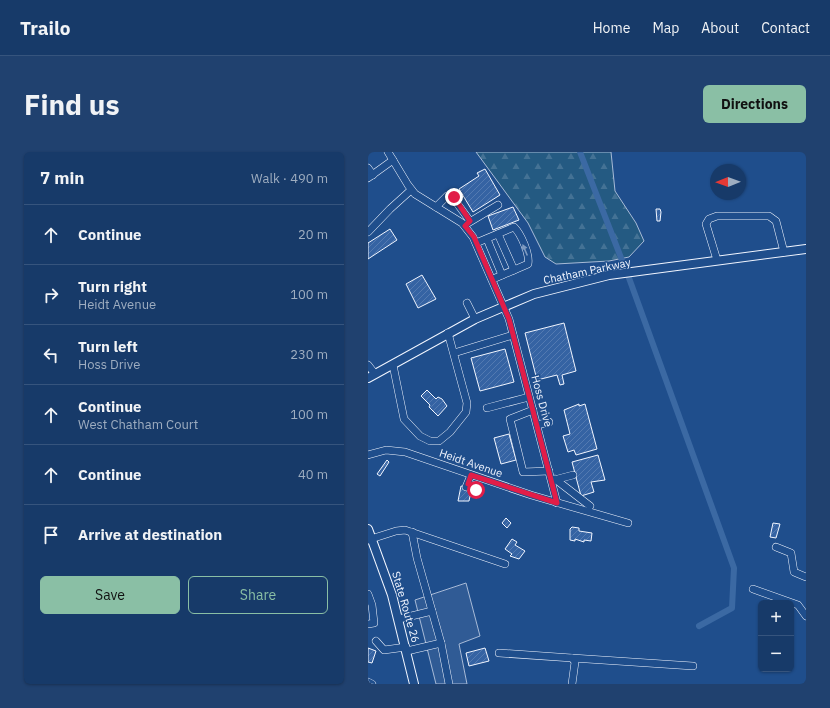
<!DOCTYPE html>
<meta charset="utf-8">
<style>
:root{--surface:#173a69;--page:#20416f;--text:#f1f3f6;--muted:#9eadc0;--line:#36547d;--accent:#8abfa5}
body{margin:0;font-family:"IBM Plex Sans",sans-serif;background:var(--page);color:var(--text)}
.controls{position:absolute;right:12px;bottom:12px;display:grid;overflow:hidden;border-radius:6px;box-shadow:0 1px 3px #0004}
.controls button{width:36px;height:36px;display:grid;place-items:center;padding:0;border:0;border-bottom:1px solid var(--line);background:var(--surface);color:var(--text);font:20px sans-serif}
.compass{position:absolute;left:342px;top:12px;width:36px;height:36px;border-radius:50%;background:var(--surface);box-shadow:0 1px 3px #0004;rotate:269deg}
.stop{position:absolute;width:12px;height:12px;margin:-9px;border:3px solid #e11d48;border-radius:50%;background:#fff}
.stop.end{background:#e11d48;border-color:#fff;box-shadow:0 1px 4px #0008}
.list{margin:0;padding:0;list-style:none}
h2{display:flex;justify-content:space-between;align-items:center;height:52px;margin:0;padding:0 16px;font-size:17px}
h2 small{font-size:13px;font-weight:400;color:var(--muted)}
.list li{display:grid;grid-template-columns:26px 1fr auto;gap:12px;align-items:center;box-sizing:border-box;height:60px;padding:0 16px;border-top:1px solid var(--line)}
.list b{display:block;font-size:15px;white-space:nowrap}
.list p{margin:0;font-size:13px;white-space:nowrap;color:var(--muted)}
.list em{font-size:13px;font-style:normal;color:var(--muted)}
.actions{display:flex;gap:8px;padding:12px 16px}
.actions a{flex:1;padding:9px 0;border:1px solid var(--accent);border-radius:6px;text-align:center;font-size:14px;color:var(--accent)}
.actions .main{background:var(--accent);color:#111}
.icon{flex:none;width:22px;height:22px;fill:none;stroke:currentColor;stroke-width:2;stroke-linecap:round;stroke-linejoin:round}
.map{position:relative;flex:none;width:438px;height:532px;overflow:hidden;border-radius:6px}
header{display:flex;align-items:center;gap:24px;box-sizing:border-box;height:56px;padding:0 20px;background:var(--surface);border-bottom:1px solid var(--line)}
header strong{font-size:19px}
nav{display:flex;gap:22px;margin-inline-start:auto;font-size:14px}
.intro{display:flex;align-items:center;justify-content:space-between;box-sizing:border-box;height:96px;padding:0 24px}
h1{margin:0;font-size:28px}
.button{padding:10px 18px;border-radius:6px;background:var(--accent);color:#111;font-size:14px;font-weight:700}
main{display:flex;gap:24px;padding:0 24px}
aside{flex:1;background:var(--surface);border-radius:6px;box-shadow:0 1px 3px #0004}
.map>svg:first-child{display:block}
.forest{fill:url(#forest-firs);stroke:#a8bbd7}
.parking{fill:#305b95;stroke:#a8bbd7}
.lines{fill:none;stroke-linecap:round;stroke-linejoin:round}
.canal{stroke:#3b69a3;stroke-width:6}
.building{fill:url(#building-hatch);stroke:#f2f6ff}
.minor-casing{stroke:#f2f6ff;stroke-width:8}
.major-casing{stroke:#f2f6ff;stroke-width:10}
.minor{stroke:#1f4e8c;stroke-width:7}
.major{stroke:#1f4e8c;stroke-width:8}
.oneway{fill:#7e9ac0}
.route{stroke:#e11d48;stroke-width:5}
.labels{text-anchor:middle;dominant-baseline:central;stroke-width:3;stroke-linejoin:round;paint-order:stroke}
.street-label{font-size:11px;fill:#f2f6ff;stroke:#1f4e8c}
</style>
<header>
<strong>Trailo</strong>
<nav><a>Home</a><a>Map</a><a>About</a><a>Contact</a></nav>
</header>
<div class="intro"><h1>Find us</h1><a class="button">Directions</a></div>
<main>
<aside>
<h2>7 min<small>Walk · 490 m</small></h2>
<ul class="list">
<li><svg class="icon" aria-label="ahead" viewBox="0 0 24 24"><path d="M12 20V5M6 11l6-6 6 6"/></svg><div><b>Continue</b></div><em>20 m</em></li>
<li><svg class="icon" aria-label="right" viewBox="0 0 24 24"><path d="M7 20v-9h11M14 6l5 5-5 5"/></svg><div><b>Turn right</b><p>Heidt Avenue</p></div><em>100 m</em></li>
<li><svg class="icon" aria-label="left" viewBox="0 0 24 24"><path d="M17 20v-9H6M10 6l-5 5 5 5"/></svg><div><b>Turn left</b><p>Hoss Drive</p></div><em>230 m</em></li>
<li><svg class="icon" aria-label="ahead" viewBox="0 0 24 24"><path d="M12 20V5M6 11l6-6 6 6"/></svg><div><b>Continue</b><p>West Chatham Court</p></div><em>100 m</em></li>
<li><svg class="icon" aria-label="ahead" viewBox="0 0 24 24"><path d="M12 20V5M6 11l6-6 6 6"/></svg><div><b>Continue</b></div><em>40 m</em></li>
<li><svg class="icon" aria-label="arrive" viewBox="0 0 24 24"><path d="M6 21V4h12l-3 4 3 4H6"/></svg><div><b>Arrive at destination</b></div></li>
</ul>
<div class="actions"><a class="main">Save</a><a>Share</a></div>
</aside>
<div class="map">
<svg width="438" height="532" viewBox="0 0 438 532">
<defs>
<pattern id="forest-firs" width="22" height="20" patternUnits="userSpaceOnUse"><rect width="22" height="20" fill="#245a82"/><path d="M5 1l3.5 6h-7zM16 11l3.5 6h-7z" fill="#447295"/></pattern>
<pattern id="building-hatch" width="6" height="6" patternUnits="userSpaceOnUse"><rect width="6" height="6" fill="#3563a3"/><path d="M-1 1l2-2M0 6l6-6M5 7l2-2" fill="none" stroke="#537ab1"/></pattern>
</defs>
<rect width="100%" height="100%" fill="#1f4e8c"/>
<polygon class="forest" points="108,0 243,0 247,39 268,71 276,89 261,105 241,109 188,112 177,105 160,71"/>
<polygon class="parking" points="98,431 112,484 91,492 99,532 68,532 47,448"/>
<g class="lines">
<g class="canal">
<polyline points="212,0 257,116"/>
<polyline points="261,126 366,416 364,456 331,474"/>
</g>
</g>
<g class="building">
<polygon points="117,17 132,43 105,60 91,37 111,24 109,21"/>
<polygon points="145,55 151,68 125,78 120,64"/>
<polygon points="288,57 292,57 293,60 292,69 289,69"/>
<polygon points="22,77 29,88 0,107 0,91"/>
<polygon points="54,123 68,147 50,156 38,132"/>
<polygon points="196,171 208,219 194,223 196,232 192,233 189,223 169,228 157,181"/>
<polygon points="137,197 146,230 112,239 103,206"/>
<polygon points="59,238 68,247 70,245 74,247 79,254 70,264 61,255 62,253 53,244"/>
<polygon points="211,252 211,254 217,252 229,297 208,303 206,298 200,300 195,284 202,282 196,258"/>
<polygon points="141,282 148,308 133,312 126,286"/>
<polygon points="230,303 237,328 223,330 226,340 213,344 204,310"/>
<polygon points="19,308 21,310 12,324 9,322"/>
<polygon points="93,334 110,338 109,346 102,344 101,349 90,349"/>
<polygon points="138,366 143,371 139,376 134,371"/>
<polygon points="405,371 412,372 408,386 402,385"/>
<polygon points="204,375 211,376 211,379 224,381 223,389 216,388 216,390 207,387 207,389 202,388 202,377"/>
<polygon points="144,387 149,390 147,393 157,399 151,407 142,404 144,402 137,397"/>
<polygon points="0,496 8,499 4,511 0,510"/>
<polygon points="117,496 121,509 101,514 98,501"/>
</g>
<g class="lines">
<defs>
<g id="minor">
<polyline points="20,0 40,33 47,42 94,71 105,85 141,167 189,351"/>
<polyline points="0,16 5,23"/>
<polyline points="0,26 25,8"/>
<polyline points="68,55 79,44 83,43 102,69"/>
<polyline points="100,71 130,53"/>
<polyline points="0,80 22,57 43,38"/>
<polyline points="130,82 146,118"/>
<polyline points="119,87 134,123"/>
<path d="M108 91 146 75C153 82 162 102 160 112L125 127"/>
<polyline points="349,108 338,72 341,67 349,64 401,64 408,69 416,100"/>
<polyline points="99,151 107,167"/>
<polyline points="86,201 145,183"/>
<polyline points="0,213 7,222"/>
<polyline points="25,213 36,267 52,284 62,289 71,289 82,280 98,260 99,251 80,181"/>
<polyline points="119,256 161,245"/>
<polyline points="165,258 142,267 155,320 181,319"/>
<polyline points="169,273 181,270"/>
<polyline points="0,303 18,298 37,300 163,343 260,371"/>
<polyline points="187,327 222,354"/>
<polyline points="186,328 205,323"/>
<polyline points="100,332 108,334 108,338"/>
<polyline points="98,335 103,323"/>
<polyline points="44,380 49,406 64,459"/>
<polyline points="0,388 28,379 37,378 137,412"/>
<polyline points="408,395 423,401 426,420 438,425"/>
<polyline points="385,437 430,453 438,464"/>
<polyline points="0,442 4,453 6,471 0,472"/>
<polyline points="31,467 64,459 73,491 81,532"/>
<polyline points="8,489 16,498 38,495"/>
<polyline points="39,499 73,491"/>
<polyline points="131,501 204,506 207,510 204,532"/>
<polyline points="204,506 325,514"/>
<polyline points="0,530 4,532"/>
</g>
<g id="major">
<polyline points="0,226 107,167 166,142 241,123 438,97"/>
<polyline points="0,377 24,443 46,532"/>
</g>
</defs>
<use href="#minor" class="minor-casing"/>
<use href="#major" class="major-casing"/>
<use href="#minor" class="minor"/>
<use href="#major" class="major"/>
</g>
<defs><path id="oneway-solid" d="M-6-.8H1V-3.2L6.5 0L1 3.2V.8H-6Z"/></defs>
<use class="oneway" href="#oneway-solid" transform="translate(157 98) rotate(-113)"/>
<g class="lines">
<polyline class="route" points="86,45 102,69 97,74 106,85 141,167 189,351 103,323 100,332 108,334 108,338"/>
</g>
<g class="labels">
<g class="street-label">
<text transform="translate(219 119) rotate(-12)">Chatham Parkway</text>
<text transform="translate(174 249) rotate(75)">Hoss Drive</text>
<text transform="translate(103 311) rotate(19)">Heidt Avenue</text>
<text transform="translate(38 455) rotate(74)">State Route 26</text>
</g>
</g>
</svg>
<div class="controls">
<button>+</button>
<button>−</button>
</div>
<svg class="compass" viewBox="-18 -18 36 36"><path d="M0-13l5 13h-10z" fill="#e53935"/><path d="M0 13l5-13h-10z" fill="#9eadc0"/></svg>
<div class="stop" style="left:108px;top:338px"></div>
<div class="stop end" style="left:86px;top:45px"></div>
</div>
</main>
